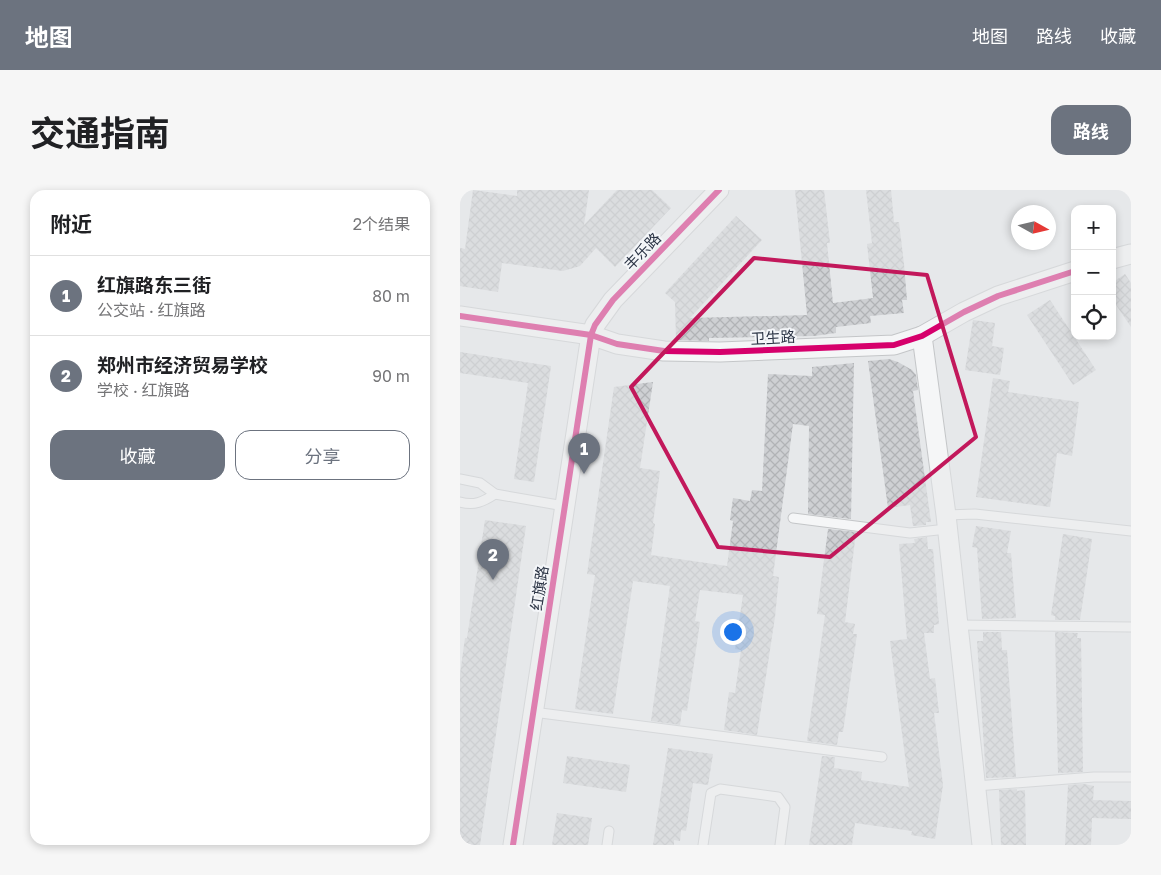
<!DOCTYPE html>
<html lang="zh">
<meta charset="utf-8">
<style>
:root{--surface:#fff;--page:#f6f6f6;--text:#202124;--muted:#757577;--line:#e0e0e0;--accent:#6c737f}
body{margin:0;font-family:"Golos Text","Noto Sans SC",sans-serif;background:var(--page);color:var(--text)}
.controls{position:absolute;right:15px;top:15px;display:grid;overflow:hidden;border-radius:10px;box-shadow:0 2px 8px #0003}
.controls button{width:45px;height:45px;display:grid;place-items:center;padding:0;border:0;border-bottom:1px solid var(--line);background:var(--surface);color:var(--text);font:25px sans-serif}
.compass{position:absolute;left:551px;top:15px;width:45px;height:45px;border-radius:50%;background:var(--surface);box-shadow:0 2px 8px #0003;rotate:98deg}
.you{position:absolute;left:272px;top:441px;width:18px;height:18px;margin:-12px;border:4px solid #fff;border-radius:50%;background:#1a73e8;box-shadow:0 0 0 8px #1a73e833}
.badge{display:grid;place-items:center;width:32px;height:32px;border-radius:50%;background:var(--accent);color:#fff;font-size:16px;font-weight:700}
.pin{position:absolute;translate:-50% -41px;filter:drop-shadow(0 1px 2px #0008)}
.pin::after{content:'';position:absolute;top:26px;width:18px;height:15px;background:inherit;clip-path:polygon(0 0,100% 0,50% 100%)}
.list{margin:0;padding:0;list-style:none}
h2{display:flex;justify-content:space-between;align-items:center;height:65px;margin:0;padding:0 20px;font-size:21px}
h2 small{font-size:16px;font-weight:400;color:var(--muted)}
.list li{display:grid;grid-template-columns:32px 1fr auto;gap:15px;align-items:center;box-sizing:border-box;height:80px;padding:0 20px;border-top:1px solid var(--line)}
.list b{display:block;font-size:19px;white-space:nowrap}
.list p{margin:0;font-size:16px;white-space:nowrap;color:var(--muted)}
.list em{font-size:16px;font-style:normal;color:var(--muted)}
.actions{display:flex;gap:10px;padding:15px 20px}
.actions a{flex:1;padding:11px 0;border:1px solid var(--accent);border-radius:15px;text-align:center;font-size:18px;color:var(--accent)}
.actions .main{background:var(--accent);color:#fff}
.icon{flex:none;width:28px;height:28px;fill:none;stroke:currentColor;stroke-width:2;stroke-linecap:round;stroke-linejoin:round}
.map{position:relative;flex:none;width:671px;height:655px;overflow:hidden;border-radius:15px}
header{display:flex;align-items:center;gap:30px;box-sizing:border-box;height:70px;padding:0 25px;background:var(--accent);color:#fff}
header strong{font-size:24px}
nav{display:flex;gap:28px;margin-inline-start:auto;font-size:18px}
.intro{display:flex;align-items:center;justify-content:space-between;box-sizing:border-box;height:120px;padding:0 30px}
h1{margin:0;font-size:35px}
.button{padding:12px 22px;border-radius:15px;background:var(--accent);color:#fff;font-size:18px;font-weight:700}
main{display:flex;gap:30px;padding:0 30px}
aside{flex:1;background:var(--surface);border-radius:15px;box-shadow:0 2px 8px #0003}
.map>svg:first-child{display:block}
.building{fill:url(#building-cross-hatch)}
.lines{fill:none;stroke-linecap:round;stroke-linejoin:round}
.lane-casing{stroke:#c4c6c8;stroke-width:11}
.street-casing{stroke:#c4c6c8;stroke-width:21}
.lane{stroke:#f5f6f7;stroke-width:9}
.street{stroke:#f5f6f7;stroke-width:19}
.cycleway-casing{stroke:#f4f6f9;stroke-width:9}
.cycleway{stroke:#d6006c;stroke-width:6}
.marked{fill:none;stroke:#c2185b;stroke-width:4;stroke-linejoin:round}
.labels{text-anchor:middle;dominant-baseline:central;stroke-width:4;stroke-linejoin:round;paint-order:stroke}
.street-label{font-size:15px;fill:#2b3445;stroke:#f4f6f9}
</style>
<header>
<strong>地图</strong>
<nav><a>地图</a><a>路线</a><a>收藏</a></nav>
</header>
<div class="intro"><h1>交通指南</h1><a class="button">路线</a></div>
<main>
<aside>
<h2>附近<small>2个结果</small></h2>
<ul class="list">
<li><span class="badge">1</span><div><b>红旗路东三街</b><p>公交站 · 红旗路</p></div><em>80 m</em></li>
<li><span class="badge">2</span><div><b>郑州市经济贸易学校</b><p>学校 · 红旗路</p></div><em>90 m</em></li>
</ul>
<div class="actions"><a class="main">收藏</a><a>分享</a></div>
</aside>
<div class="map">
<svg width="671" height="655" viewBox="0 0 671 655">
<defs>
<pattern id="building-cross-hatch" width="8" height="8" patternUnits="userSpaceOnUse" patternTransform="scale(1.25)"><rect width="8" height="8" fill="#ced0d3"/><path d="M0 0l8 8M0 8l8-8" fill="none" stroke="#b1b3b6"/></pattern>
</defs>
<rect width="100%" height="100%" fill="#e6e8ea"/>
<g class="building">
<polygon points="13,0 57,6 57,0 129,0 124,35 157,0 192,0 211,18 155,77 136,58 120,76 103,81 42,73 38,102 0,96 0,58 5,59"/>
<polygon points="335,0 364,0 370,53 367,53 373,113 413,108 407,54 412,53 406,0 431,0 434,32 439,32 444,74 447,110 442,110 444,123 410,126 411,133 376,137 376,143 354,146 249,148 249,151 216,150 215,112 205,103 276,26 302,50 230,128 347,125"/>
<polygon points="665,84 671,93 671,137 652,109 652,93"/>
<polygon points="590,110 636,180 613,195 567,125"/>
<polygon points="513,130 535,133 532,156 544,158 540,185 505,180"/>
<polygon points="0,162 91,176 74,292 54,289 68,193 0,183"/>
<polygon points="429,169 438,172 452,180 456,185 458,200 453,201 471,332 466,332 466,335 453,336 450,315 428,318 408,171"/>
<polygon points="394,173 391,329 348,324 349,236 333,234 313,386 319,387 315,427 297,545 264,540 269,502 275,503 281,460 275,459 283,405 240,400 235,431 240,432 227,521 222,520 220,535 191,531 210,396 173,391 153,524 115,519 135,385 127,384 154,197 193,192 180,278 200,281 193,333 195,334 191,365 267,376 273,331 270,330 273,308 290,311 292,300 302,301 308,184 352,186 352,177"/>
<polygon points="533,188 550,191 548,202 619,212 612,266 597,263 590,317 516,307"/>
<polygon points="25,330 66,336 20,655 0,655 0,484 5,448 7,448"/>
<polygon points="516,336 551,341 547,363 551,363 556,428 522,429 517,358 512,357"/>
<polygon points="368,339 396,342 385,432 395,434 393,444 397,444 383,542 379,542 377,555 347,551 365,425 357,424"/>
<polygon points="603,344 632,349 620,430 595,430 595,426 591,425"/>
<polygon points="467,347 468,359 473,359 479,434 474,435 474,443 464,443 470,489 475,488 479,523 474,523 483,595 475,649 451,645 452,641 395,633 392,655 349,655 362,566 375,567 374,578 402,582 401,590 449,597 430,451 447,449 439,354 455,353 454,349"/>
<polygon points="523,442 541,442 542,460 547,460 556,587 526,588 517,451 523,451"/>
<polygon points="595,442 618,443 617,448 621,448 623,582 598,583"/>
<polygon points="208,558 253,564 248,595 233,593 226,641 221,640 220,651 214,650 214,655 193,655"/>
<polygon points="107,566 170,575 166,602 103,593"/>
<polygon points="624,594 634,596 633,610 671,611 671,629 632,628 631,655 605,655 608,595"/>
<polygon points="557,599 557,601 565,600 566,655 541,655 539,600"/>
<polygon points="97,623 132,628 128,655 92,655"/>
</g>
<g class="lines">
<defs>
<g id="lane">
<polyline points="0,289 20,293 35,304 104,316"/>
<path d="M0 312C14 316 23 312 35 304"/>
<polyline points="486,325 515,324 671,341"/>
<polyline points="333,328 450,343 487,339"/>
<polyline points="498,435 671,437"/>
<polyline points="73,522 422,567"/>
<polyline points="516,596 634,587 671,587"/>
<polyline points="147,655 149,641"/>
<polyline points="243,655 251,603 260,599 318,607 325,617 320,655"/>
</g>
<g id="street">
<polyline points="652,69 671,64"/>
<polyline points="0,126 131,145 157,154 204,161 260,162 434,155 462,146 504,122 538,106 615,81"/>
<polyline points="462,146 486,325 522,655"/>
<polyline points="53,655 131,145 135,135 153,110 259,0"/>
</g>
</defs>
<use href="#lane" class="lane-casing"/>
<use href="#street" class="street-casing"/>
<use href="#lane" class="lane"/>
<use href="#street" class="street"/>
<defs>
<g id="cycleway">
<polyline points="0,126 131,145 157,154 204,161 260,162 434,155 462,146 504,122 538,106 615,81"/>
<polyline points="53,655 131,145 135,135 153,110 259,0"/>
</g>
</defs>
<use href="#cycleway" class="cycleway-casing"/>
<use href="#cycleway" class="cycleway"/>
</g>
<path d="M0 0H671V655H0ZM294 68 467 85 516 247 370 367 258 357 171 197Z" fill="#e6e8ea" fill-opacity=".55" fill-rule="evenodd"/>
<path class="marked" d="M294 68 467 85 516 247 370 367 258 357 171 197Z"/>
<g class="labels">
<g class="street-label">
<text transform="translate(182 61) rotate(-46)">丰乐路</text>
<text transform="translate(313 147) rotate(-3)">卫生路</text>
<text transform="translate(79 398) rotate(-81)">红旗路</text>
</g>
</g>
</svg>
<div class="controls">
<button>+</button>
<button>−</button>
<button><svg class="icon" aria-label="locate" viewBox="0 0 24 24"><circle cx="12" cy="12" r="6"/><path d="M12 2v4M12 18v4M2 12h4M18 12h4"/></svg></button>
</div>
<svg class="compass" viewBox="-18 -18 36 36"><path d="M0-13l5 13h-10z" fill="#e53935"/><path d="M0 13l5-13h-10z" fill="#757577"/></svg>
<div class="you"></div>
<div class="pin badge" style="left:124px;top:284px">1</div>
<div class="pin badge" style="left:33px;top:390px">2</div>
</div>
</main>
